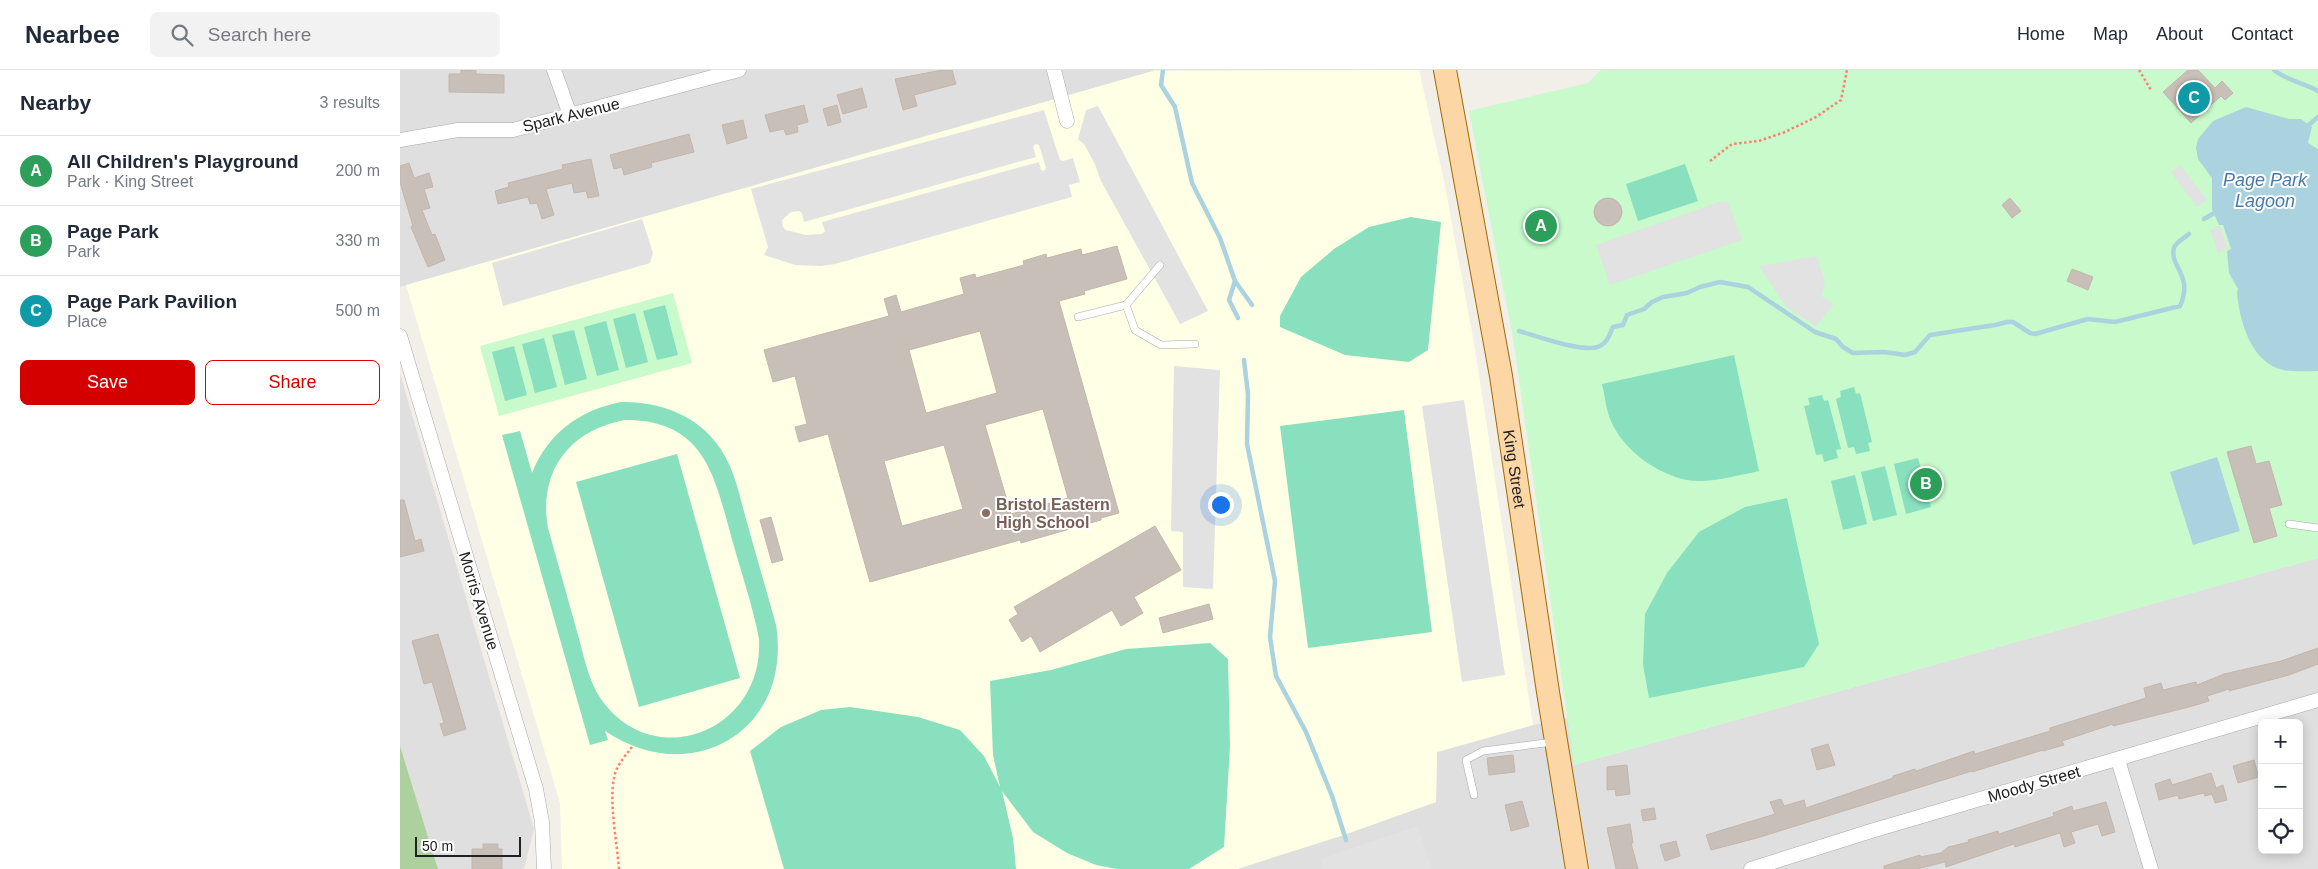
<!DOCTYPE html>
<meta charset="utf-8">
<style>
:root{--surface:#fff;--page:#f2f2f3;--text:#1f2937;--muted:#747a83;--line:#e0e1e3;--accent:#d40000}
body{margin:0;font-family:Arial,sans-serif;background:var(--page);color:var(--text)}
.controls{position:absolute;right:15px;bottom:15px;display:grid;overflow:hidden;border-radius:8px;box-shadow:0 2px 12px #0003}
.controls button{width:45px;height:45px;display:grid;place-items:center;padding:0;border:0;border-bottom:1px solid var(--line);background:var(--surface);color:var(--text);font:25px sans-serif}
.scale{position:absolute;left:15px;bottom:12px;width:106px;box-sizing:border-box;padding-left:5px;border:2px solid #222;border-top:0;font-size:14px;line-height:18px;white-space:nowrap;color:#222;-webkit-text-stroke:4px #fff;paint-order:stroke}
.you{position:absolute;left:820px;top:434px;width:18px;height:18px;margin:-12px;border:4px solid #fff;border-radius:50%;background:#1a73e8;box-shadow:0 0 0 8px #1a73e833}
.badge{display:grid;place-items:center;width:32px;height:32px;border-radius:50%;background:var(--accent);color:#fff;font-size:16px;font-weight:700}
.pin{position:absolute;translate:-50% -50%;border:2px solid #fff;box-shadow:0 1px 5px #0006}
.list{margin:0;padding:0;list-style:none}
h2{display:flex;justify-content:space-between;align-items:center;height:65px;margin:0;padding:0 20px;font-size:21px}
h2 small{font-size:16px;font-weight:400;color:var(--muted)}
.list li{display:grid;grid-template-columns:32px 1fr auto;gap:15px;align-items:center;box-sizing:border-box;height:70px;padding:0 20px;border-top:1px solid var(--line)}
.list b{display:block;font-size:19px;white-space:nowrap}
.list p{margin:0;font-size:16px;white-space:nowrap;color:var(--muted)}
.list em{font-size:16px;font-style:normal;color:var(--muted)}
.actions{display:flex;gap:10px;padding:15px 20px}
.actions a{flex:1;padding:11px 0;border:1px solid var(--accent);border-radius:8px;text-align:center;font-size:18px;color:var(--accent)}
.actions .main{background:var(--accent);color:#fff}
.icon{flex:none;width:28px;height:28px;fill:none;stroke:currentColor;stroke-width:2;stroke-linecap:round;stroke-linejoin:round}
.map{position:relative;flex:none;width:1918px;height:799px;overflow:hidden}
header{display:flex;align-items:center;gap:30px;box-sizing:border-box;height:70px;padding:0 25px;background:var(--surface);border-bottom:1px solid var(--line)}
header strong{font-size:24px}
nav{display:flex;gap:28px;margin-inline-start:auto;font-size:18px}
.search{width:350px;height:45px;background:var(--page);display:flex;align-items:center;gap:12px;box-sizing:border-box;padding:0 18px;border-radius:8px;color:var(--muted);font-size:19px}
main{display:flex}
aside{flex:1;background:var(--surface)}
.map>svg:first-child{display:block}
.residential{fill:#e0dfdf;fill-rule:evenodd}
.education{fill:#ffffe5}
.forest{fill:#add19e}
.park{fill:#c8facc}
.pitch{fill:#88e0be;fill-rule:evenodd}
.parking{fill:#e2e2e2;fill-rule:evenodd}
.water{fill:#aad3df}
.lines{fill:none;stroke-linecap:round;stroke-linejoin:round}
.stream{stroke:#aad3df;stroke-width:4.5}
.building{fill:#c7bfb8;stroke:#c4b6ab;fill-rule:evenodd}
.service-casing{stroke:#a9a9a9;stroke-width:8}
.minor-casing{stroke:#a9a9a9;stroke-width:15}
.primary-casing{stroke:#a06b00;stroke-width:24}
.path{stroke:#fa8072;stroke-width:2.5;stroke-dasharray:2.5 2.5;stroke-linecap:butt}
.service{stroke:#fff;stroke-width:7}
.minor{stroke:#fff;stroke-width:14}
.primary{stroke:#fcd6a4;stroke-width:22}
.education-dot{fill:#8d6e63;stroke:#fff;stroke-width:2}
.labels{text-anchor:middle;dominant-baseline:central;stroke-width:4;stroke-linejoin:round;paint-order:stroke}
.street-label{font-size:16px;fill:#222;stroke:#fff}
.education-label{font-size:16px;font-weight:bold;fill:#785e54;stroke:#fff;text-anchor:start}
.water-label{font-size:18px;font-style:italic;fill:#4a7aab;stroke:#fff}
</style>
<header>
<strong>Nearbee</strong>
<div class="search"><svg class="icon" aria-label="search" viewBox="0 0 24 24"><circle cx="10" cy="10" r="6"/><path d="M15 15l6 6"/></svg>Search here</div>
<nav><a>Home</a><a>Map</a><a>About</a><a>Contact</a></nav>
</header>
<main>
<aside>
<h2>Nearby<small>3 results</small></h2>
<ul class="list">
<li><span class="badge" style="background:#2e9e5b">A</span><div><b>All Children's Playground</b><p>Park · King Street</p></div><em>200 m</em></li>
<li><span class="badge" style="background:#2e9e5b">B</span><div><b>Page Park</b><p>Park</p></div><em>330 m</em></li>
<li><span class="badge" style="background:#0f9aa8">C</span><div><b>Page Park Pavilion</b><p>Place</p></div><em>500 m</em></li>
</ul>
<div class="actions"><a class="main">Save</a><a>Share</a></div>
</aside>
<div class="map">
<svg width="1918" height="799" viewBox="0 0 1918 799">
<rect width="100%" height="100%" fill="#f2efe9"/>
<g class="residential">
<polygon points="0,0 753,0 753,1 0,217"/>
<polygon points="0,304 134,759 124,799 38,799 0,676"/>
<path d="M1918 488V799H1190L1182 759 1159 765 1165 799H837L1036 732 1037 682 1133 655 1168 648 1174 695ZM1862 653H1899V780H1862Z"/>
</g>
<polygon class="education" points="1019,0 1044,111 1075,279 1133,655 1037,682 1036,732 944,765 837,799 162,799 160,733 6,215 753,1"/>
<polygon class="forest" points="0,676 38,799 0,799"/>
<g class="park">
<polygon points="1201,0 1918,0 1918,488 1174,695 1113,268 1069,41 1188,13"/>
<polygon points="273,223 292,293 99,346 80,276"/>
</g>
<g class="pitch">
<polygon points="1285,94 1298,131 1238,151 1226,114"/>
<polygon points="1011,147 1041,152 1028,280 1009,292 945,285 880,257 880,246 901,207 934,179 969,157"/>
<polygon points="265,235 278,285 257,290 243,241"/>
<polygon points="235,243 248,292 226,298 213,249"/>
<polygon points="206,251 219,300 197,306 184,257"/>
<polygon points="174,260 187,309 165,315 152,265"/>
<polygon points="144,268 157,317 135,323 122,274"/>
<polygon points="114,276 127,325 105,331 92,282"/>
<path d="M1334 285 1359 401C1339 405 1308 414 1287 410 1257 404 1223 380 1211 351 1206 340 1205 326 1202 314Z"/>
<polygon points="1454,317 1456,324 1460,323 1472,372 1468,373 1470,381 1456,384 1454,377 1448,378 1436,329 1441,327 1440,321"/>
<polygon points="1422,325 1424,331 1428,330 1441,379 1436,380 1438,388 1424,392 1422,384 1416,385 1404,336 1410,335 1408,328"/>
<path d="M221 332C267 331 310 351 329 394 338 414 342 436 348 456 357 489 367 522 376 555 393 660 292 720 205 661L208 670 190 675 102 365 120 361 132 403C148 363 180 340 221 332ZM225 350C307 350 315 409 333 473 342 505 353 537 359 569 364 662 253 704 201 629 188 610 184 586 178 565 168 529 158 494 148 458 138 402 169 360 225 350Z"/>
<polygon points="1004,340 1032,562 908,578 880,356"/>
<polygon points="277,384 340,608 239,637 176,412"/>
<polygon points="1518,388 1531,437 1506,444 1494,394"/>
<polygon points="1485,396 1497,445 1473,451 1461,402"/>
<polygon points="1455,405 1467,454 1443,460 1431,411"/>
<polygon points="1387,428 1419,574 1404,597 1249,628 1243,594 1245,544 1267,503 1299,462 1345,437"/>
<polygon points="810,573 828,589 830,676 824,777 789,799 717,799 696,795 667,783 633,762 602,721 613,768 616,799 384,799 350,681 381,657 421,640 450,637 518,647 560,660 584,686 600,717 593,685 590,611 651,600 726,579"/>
</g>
<g class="parking">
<polygon points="698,36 808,241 780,254 701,111 695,94 684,74 678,69 686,40"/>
<path d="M644 40 660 90 663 91 673 88 680 112 669 115 672 127 435 194 421 196 395 195 364 185 368 177 351 119ZM635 74 639 75 646 98 644 101 641 100 639 92 422 152 425 161 422 164 406 165 386 160 383 157 382 150 391 142 399 141 402 143 404 152 636 87 633 77Z"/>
<polygon points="1780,95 1807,130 1797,137 1771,102"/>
<polygon points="1322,131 1328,132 1342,170 1210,215 1196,175"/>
<polygon points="242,149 253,183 250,193 103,236 92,193"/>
<polygon points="1820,156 1828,179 1818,183 1810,160"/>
<polygon points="1417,186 1425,213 1421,226 1434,234 1416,256 1386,237 1359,196"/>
<polygon points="774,296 820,300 813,519 783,517 783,462 771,461"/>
<polygon points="1064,330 1105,605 1062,612 1022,336"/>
<polygon points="1018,756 1032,799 923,799 921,789"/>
</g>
<g class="water">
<path d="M1846 37 1889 49H1901L1912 57 1908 73 1918 79V301C1907 301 1894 302 1883 300 1851 293 1839 250 1837 222L1838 219 1829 203 1827 181 1831 179 1823 155H1819L1812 139V108L1798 89 1796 78 1798 69 1813 51Z"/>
<polygon points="1817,387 1840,461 1793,475 1770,402"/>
</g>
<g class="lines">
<g class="stream">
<polyline points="763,0 761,15 775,37 792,113 820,168 835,211 829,230 838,248"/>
<path d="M1874 0C1886 10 1904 13 1918 21"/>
<polyline points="1904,59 1918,47"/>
<polyline points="1804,149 1816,142"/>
<polyline points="835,211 852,235"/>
<path d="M1119 261C1137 266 1185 284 1200 276 1208 272 1209 265 1213 257L1223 255 1227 245 1244 239 1252 232 1263 227 1287 223 1300 217 1320 212 1348 217 1415 262 1436 269 1443 277 1453 283 1484 282 1505 285 1515 282 1530 265 1595 255 1607 252H1613L1630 263 1635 264 1688 249 1715 252 1780 236C1794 205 1769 197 1774 178 1775 173 1784 168 1789 164"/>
<polyline points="844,290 848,324 847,374 875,511 870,567 876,606 906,662 932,726 946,770"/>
</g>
</g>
<g class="building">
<polygon points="61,0 76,0 76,4 104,5 104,23 49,22 49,4 61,4"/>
<polygon points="542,0 552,0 556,14 514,25 517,36 503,40 495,9"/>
<polygon points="1788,0 1798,0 1815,18 1822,11 1833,23 1825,30 1821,26 1791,53 1763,22"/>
<polygon points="462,18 467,37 443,44 437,25"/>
<polygon points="404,35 408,52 397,55 398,62 386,65 384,59 370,62 365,45"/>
<polygon points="437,35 441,52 428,56 423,39"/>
<polygon points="343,50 347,68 327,74 322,55"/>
<polygon points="289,64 294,82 251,93 252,97 224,105 222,97 214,99 210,85"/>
<polygon points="191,89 199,126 188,128 186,121 174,123 172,113 146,119 154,145 142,149 137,133 130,134 128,127 98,134 95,121 109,117 108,113 163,99 162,95"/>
<polygon points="9,93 14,108 29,103 33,117 24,119 30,138 22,140 32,165 35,164 45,190 28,197 11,157 13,156 0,112 0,96"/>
<polygon points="1610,128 1621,141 1612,148 1602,135"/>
<circle cx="1208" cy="142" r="14"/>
<path d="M717 176 727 209 684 221 685 224 659 231 719 443 701 448V450L621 473 620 470 470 512 428 364 399 372 395 357 407 354 395 306 373 312 364 280 489 246 484 229 496 225 501 242 564 224 560 208 575 204 576 208 624 195 623 191 646 184 647 188 681 179 682 185ZM580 261 597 323 526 343 509 280ZM643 339 668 428 611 444 585 355ZM544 375 563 439 502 456 484 391Z"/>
<polygon points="1672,199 1693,207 1688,220 1667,211"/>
<polygon points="1851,376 1856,394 1869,391 1882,435 1869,438 1877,466 1854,473 1827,382"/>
<polygon points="0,430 4,430 15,471 21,469 24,481 0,487"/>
<polygon points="371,447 383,490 372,493 360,450"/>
<polygon points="755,456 781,500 734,527 743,543 721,556 712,540 640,582 631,566 622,572 609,550 618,544 614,537"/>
<polygon points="809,534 813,549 763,563 759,548"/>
<polygon points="38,564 66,659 44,666 40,654 44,653 32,612 24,614 12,571"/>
<polygon points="1918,578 1918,594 1889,605 1829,621 1829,619 1807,626 1809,631 1789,637 1713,656 1713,654 1662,671 1664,675 1643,681 1643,680 1572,702 1572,701 1357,768 1311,780 1306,765 1375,744 1370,732 1381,729 1384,736 1404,730 1406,738 1493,708 1493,706 1515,699 1516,701 1574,681 1575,684 1650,661 1650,658 1746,628 1744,618 1761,613 1763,620 1796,612 1797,615 1824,604 1881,591"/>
<polygon points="1428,674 1435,695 1417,700 1411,679"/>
<polygon points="1113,685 1115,702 1089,705 1087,688"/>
<polygon points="1854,690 1859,707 1838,713 1833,696"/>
<polygon points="1227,695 1230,724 1216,726 1215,719 1207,720 1207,697"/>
<polygon points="1811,703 1816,718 1823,715 1827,730 1815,733 1812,724 1805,726 1804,723 1779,729 1778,725 1759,730 1755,714 1770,709 1772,715"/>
<polygon points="1122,731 1129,756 1111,761 1105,735"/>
<polygon points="1706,732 1715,762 1702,766 1698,754 1671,762 1675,773 1664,777 1660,763 1615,777 1614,774 1546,797 1545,792 1517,799 1484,799 1484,796 1520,785 1520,787 1541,783 1548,777 1569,772 1568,770 1598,761 1599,764 1654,746 1653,743 1672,736 1673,741"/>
<polygon points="1254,738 1256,749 1243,751 1241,740"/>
<polygon points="1230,754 1233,773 1231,773 1238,799 1216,799 1207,758"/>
<polygon points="1276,771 1280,786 1265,791 1260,775"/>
<polygon points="83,774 98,774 98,779 102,779 102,799 72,799 72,779 83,779"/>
</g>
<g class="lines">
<defs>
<g id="service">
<polyline points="760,195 726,235 735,260 761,275 795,274"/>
<polyline points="678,247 726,235"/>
<polyline points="1889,454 1918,458"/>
<polyline points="1074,725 1066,690 1083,681 1153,672"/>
</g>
<g id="minor">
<polyline points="154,0 170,45"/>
<polyline points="654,0 667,51"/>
<polyline points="0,70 58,60 113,60 339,0"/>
<polyline points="0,266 136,719 142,752 144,799"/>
<polyline points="1718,690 1751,799"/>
<polyline points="1351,799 1471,761 1918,630"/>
</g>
<g id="primary">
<path id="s1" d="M1045 0 1101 306 1148 622 1177 799"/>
</g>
</defs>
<use href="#service" class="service-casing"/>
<use href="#minor" class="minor-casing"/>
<use href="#primary" class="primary-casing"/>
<g class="path">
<polyline points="1739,0 1751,20"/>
<polyline points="1310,91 1332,74 1359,71 1385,62 1416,47 1441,30 1447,0"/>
<path d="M219 799C217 773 209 733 214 708 216 696 225 686 232 677"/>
</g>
<use href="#service" class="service"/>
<use href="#minor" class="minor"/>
<use href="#primary" class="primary"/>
</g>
<circle class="education-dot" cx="586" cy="443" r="5"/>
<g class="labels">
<g class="street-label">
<text transform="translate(171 45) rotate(-14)">Spark Avenue</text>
<text stroke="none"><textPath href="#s1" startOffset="405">King Street</textPath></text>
<text transform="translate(79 531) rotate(73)">Morris Avenue</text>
<text transform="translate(1634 714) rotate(-16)">Moody Street</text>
</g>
<g class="education-label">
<text x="596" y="434">Bristol Eastern<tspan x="596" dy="18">High School</tspan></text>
</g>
<g class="water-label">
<text x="1865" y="110">Page Park<tspan x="1865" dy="21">Lagoon</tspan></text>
</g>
</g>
</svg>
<div class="controls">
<button>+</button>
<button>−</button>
<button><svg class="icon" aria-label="locate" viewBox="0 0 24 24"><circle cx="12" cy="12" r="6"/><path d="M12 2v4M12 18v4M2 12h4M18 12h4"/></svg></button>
</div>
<div class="scale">50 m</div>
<div class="you"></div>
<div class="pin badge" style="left:1141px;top:156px;background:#2e9e5b">A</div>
<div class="pin badge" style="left:1526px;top:414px;background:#2e9e5b">B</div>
<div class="pin badge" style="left:1794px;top:28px;background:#0f9aa8">C</div>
</div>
</main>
